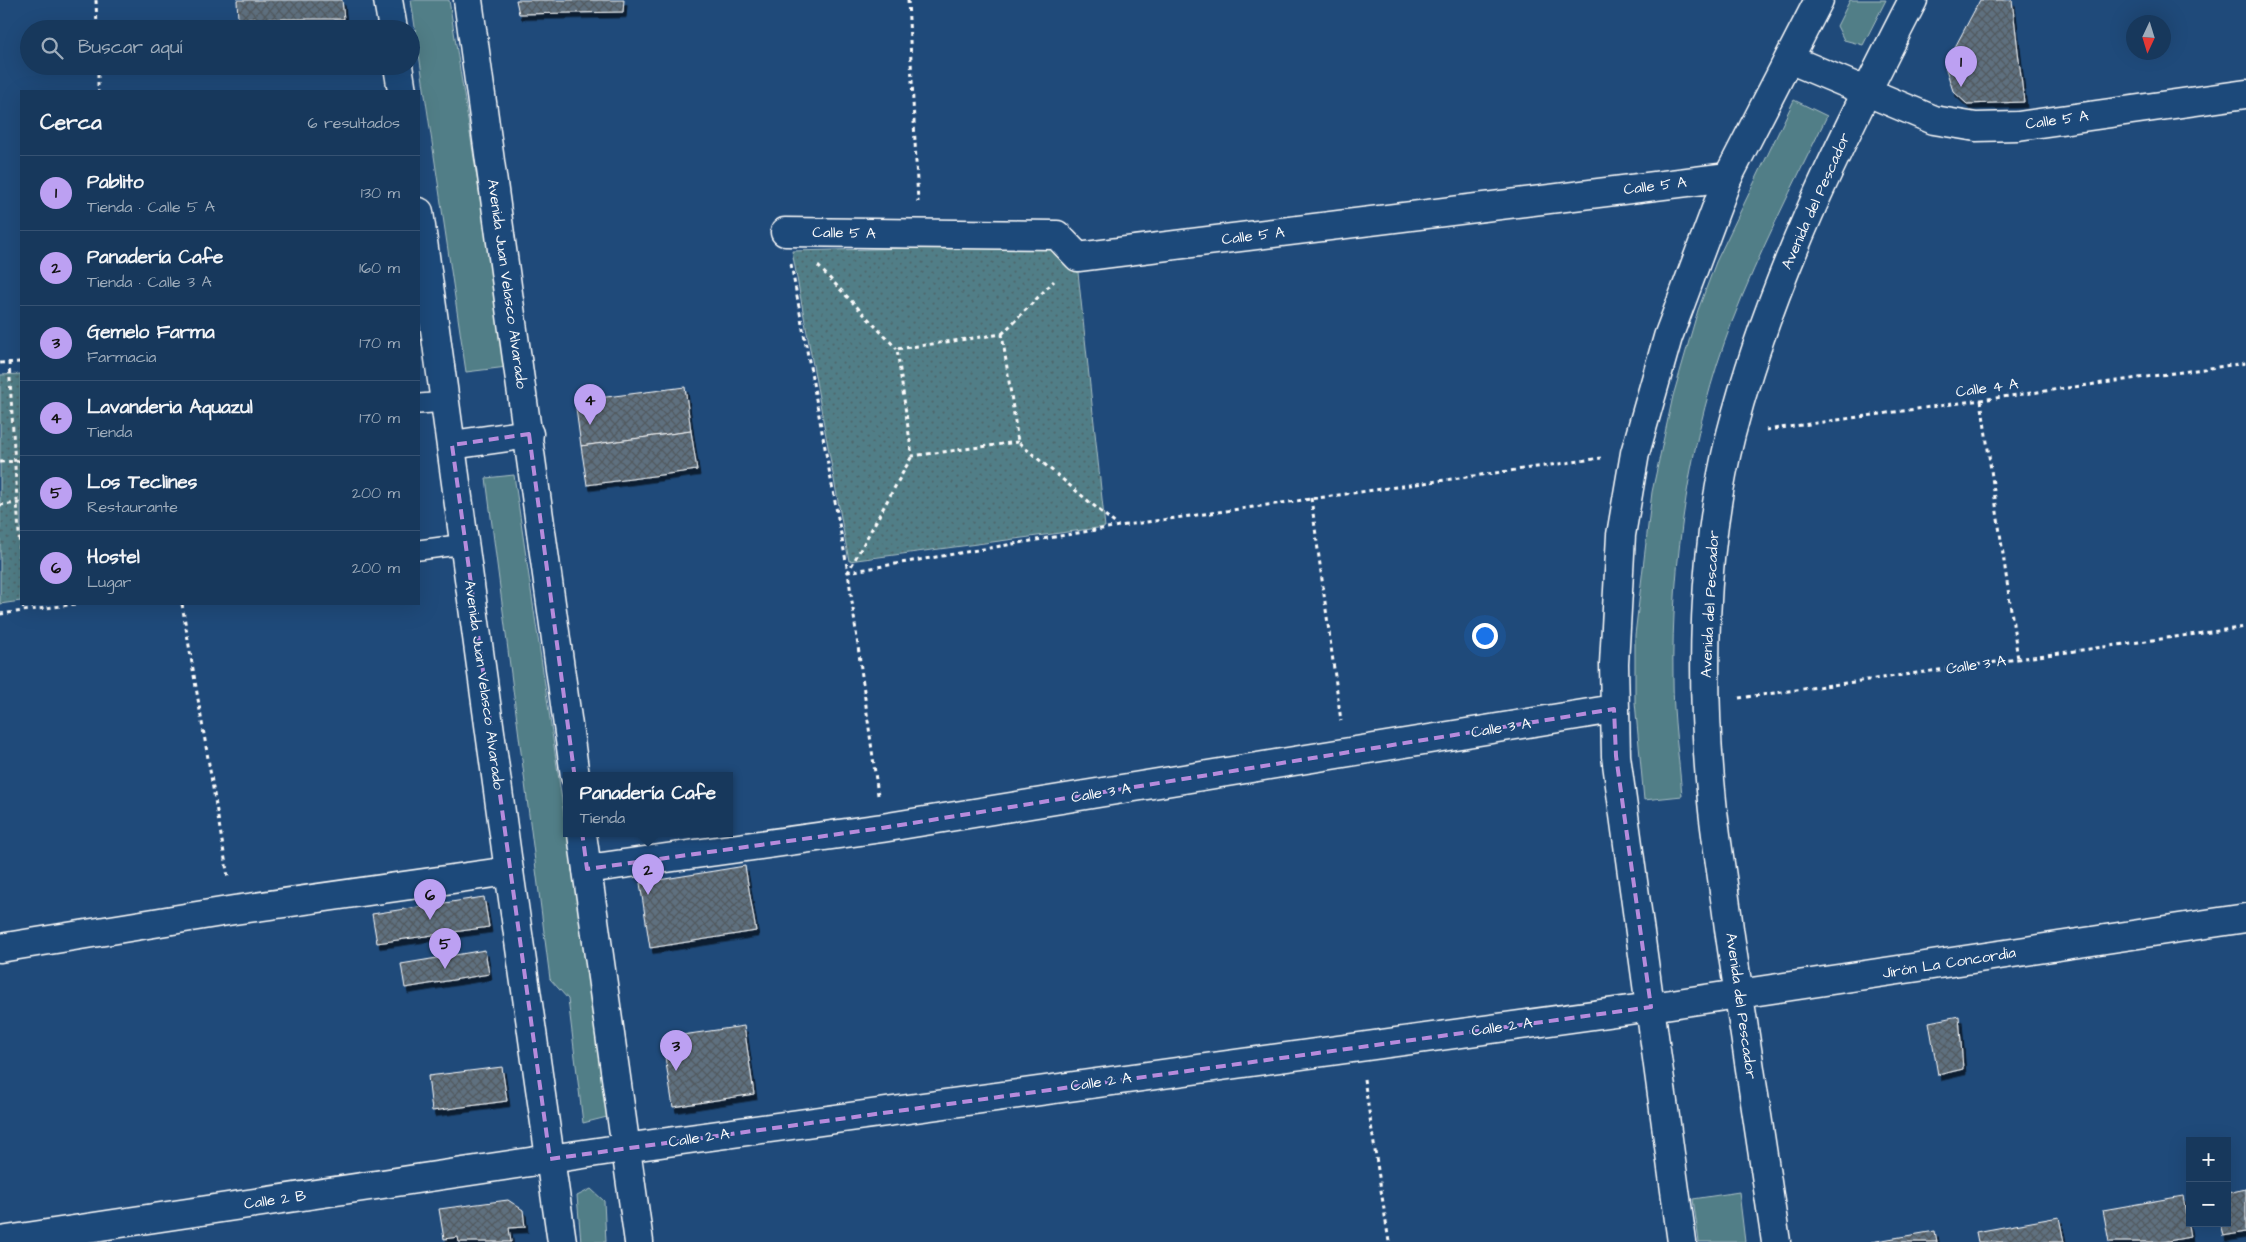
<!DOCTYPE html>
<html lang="es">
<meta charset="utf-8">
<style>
:root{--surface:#17385c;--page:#244365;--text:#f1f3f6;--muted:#9eacbb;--line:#365272;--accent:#bca0f2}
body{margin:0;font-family:"Architects Daughter",sans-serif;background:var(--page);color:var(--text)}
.controls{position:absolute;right:15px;bottom:15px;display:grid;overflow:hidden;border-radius:0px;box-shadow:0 5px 20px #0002}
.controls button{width:45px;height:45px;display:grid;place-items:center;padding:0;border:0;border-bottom:1px solid var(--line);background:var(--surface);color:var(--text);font:25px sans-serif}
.compass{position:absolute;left:2126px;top:15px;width:45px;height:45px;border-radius:50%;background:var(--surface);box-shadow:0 5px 20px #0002;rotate:184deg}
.you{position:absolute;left:1484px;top:635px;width:18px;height:18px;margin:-12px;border:4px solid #fff;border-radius:50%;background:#1a73e8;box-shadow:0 0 0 8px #1a73e833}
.badge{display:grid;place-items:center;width:32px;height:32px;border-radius:50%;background:var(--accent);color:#111;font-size:16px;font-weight:700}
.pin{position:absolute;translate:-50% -41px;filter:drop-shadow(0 1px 2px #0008)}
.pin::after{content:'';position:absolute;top:26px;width:18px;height:15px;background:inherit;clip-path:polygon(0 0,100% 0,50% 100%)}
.popup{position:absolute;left:563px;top:772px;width:170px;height:65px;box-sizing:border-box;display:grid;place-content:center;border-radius:0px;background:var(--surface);filter:drop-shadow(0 1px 4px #0005);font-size:16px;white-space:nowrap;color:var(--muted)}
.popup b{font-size:19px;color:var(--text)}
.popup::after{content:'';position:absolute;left:50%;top:100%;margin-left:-10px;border:10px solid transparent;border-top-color:var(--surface)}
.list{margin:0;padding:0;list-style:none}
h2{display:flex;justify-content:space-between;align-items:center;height:65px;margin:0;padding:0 20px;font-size:21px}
h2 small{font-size:16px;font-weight:400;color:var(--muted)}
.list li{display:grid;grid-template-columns:32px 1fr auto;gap:15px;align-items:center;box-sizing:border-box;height:75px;padding:0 20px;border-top:1px solid var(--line)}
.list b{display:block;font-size:19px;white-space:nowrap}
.list p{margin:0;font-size:16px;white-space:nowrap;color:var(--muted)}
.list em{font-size:16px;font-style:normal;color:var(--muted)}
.icon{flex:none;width:28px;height:28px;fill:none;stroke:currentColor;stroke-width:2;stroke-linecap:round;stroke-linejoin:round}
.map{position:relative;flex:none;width:2246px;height:1242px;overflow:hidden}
.search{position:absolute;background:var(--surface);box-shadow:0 5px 20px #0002;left:20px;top:20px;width:400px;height:55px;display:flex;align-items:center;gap:12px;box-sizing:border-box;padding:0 18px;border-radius:28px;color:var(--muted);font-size:19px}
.panel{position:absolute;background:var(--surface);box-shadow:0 5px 20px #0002;left:20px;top:90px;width:400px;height:515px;border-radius:0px}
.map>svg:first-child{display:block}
.green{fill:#517e87;stroke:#a8bec3}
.park{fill:url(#park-dots);stroke:#a8bec3}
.building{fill:url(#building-cross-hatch);stroke:#fff;filter:url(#shadow)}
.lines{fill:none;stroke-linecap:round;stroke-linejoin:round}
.service-casing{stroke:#fff;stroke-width:22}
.pedestrian-casing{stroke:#fff;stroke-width:31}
.minor-casing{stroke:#fff;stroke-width:31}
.secondary-casing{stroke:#fff;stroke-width:31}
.path{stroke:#fff;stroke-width:3;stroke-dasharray:4 4;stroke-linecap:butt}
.service{stroke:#1f4a7a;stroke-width:19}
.pedestrian{stroke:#1f4a7a;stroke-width:28}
.minor{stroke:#1f4a7a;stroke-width:28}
.secondary{stroke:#1f4a7a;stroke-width:28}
.marked{fill:none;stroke:#b68bdc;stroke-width:4;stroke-dasharray:10 6;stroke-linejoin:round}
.labels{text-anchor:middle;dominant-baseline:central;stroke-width:4;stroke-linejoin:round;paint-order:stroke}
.street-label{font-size:15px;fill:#fff;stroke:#1f4a7a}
</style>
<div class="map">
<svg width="2246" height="1242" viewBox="0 0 2246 1242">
<defs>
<pattern id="park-dots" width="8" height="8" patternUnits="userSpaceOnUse" patternTransform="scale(1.25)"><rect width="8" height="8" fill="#517e87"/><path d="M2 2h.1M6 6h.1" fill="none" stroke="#4e656a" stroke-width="1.8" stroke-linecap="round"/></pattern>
<pattern id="building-cross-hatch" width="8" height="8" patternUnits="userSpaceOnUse" patternTransform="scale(1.25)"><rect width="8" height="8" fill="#5e707f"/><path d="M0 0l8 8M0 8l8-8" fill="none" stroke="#535a60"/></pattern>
<filter id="shadow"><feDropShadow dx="3" dy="5.5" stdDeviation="0" flood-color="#0009"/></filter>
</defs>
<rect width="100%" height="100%" fill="#1f4a7a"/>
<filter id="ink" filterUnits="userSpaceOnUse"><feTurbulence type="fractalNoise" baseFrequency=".02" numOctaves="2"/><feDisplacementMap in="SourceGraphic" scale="10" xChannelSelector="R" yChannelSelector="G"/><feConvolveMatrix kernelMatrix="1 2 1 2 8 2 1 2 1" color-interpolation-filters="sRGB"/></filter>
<g filter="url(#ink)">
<g class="green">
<polygon points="411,0 449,0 507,367 466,372"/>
<polygon points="1850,0 1886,0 1863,45 1844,40 1837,26"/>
<path d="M1794 100 1827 116C1794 184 1759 252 1732 322 1690 432 1671 562 1673 679 1673 718 1679 757 1682 796L1644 800 1635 702V635L1652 492 1673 396 1698 310 1716 262Z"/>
<polygon points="514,475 567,834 568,834 611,1116 583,1123 568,999 550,979 486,478"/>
<polygon points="591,1189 604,1201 606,1242 581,1242 577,1196"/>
<polygon points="1739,1192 1745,1242 1699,1242 1693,1199"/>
</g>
<g class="park">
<polygon points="1075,244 1105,527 849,561 792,251"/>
<polygon points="21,374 21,601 0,604 0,375"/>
</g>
<g class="building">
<polygon points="237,0 342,0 344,19 238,19"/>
<polygon points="516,0 624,0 623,12 519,14"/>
<polygon points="1980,0 2012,0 2024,102 1967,104 1953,91 1945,66"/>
<polygon points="685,387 691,431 581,446 575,401"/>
<polygon points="691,431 697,470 587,485 581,446"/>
<polygon points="745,866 756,931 650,948 640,883"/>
<polygon points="484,897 489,927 377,943 372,914"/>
<polygon points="485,950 489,974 405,988 401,964"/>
<polygon points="1959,1016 1963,1069 1938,1075 1929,1022"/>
<polygon points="744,1026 754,1094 673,1107 662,1038"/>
<polygon points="502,1067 507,1101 432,1111 428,1076"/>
<polygon points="2246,1189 2246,1232 2223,1236 2220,1223 2227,1223 2227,1193"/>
<polygon points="2183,1196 2190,1237 2163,1242 2109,1242 2103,1210"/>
<polygon points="508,1200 523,1210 525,1227 509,1228 511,1242 459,1242 458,1237 444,1239 439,1209"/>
<polygon points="2059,1217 2064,1242 1978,1242 1976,1232"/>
<polygon points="1935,1231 1937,1242 1871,1242"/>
</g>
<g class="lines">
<defs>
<g id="service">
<polyline points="419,404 446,402"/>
<polyline points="419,550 465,544"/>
</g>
<g id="pedestrian">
<polyline points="785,232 1057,235 1078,257 1728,177"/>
<polyline points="587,869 882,828 1614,709"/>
<polyline points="0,948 234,910 509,871"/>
</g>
<g id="minor">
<polyline points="1789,59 1934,120 1976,127 2018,126 2246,94"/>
<polyline points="0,1241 624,1148 1651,1007 2246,918"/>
</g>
<g id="secondary">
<polyline points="388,0 393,29"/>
<path d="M468 0C502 259 540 517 575 776"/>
<polyline points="398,66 402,91"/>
<polyline points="419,212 509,871 562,1242"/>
<polyline points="452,445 529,434"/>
<polyline points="582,834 639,1242"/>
<polyline points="1682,1242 1616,756 1614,664 1621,535 1635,453 1668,337 1728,177 1819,0"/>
<path d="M1776 1242C1761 1138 1744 1033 1729 929 1724 886 1716 843 1712 801 1700 683 1702 549 1731 434 1770 281 1841 140 1913 0"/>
</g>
</defs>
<use href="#service" class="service-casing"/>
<use href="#pedestrian" class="pedestrian-casing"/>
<use href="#minor" class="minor-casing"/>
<use href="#secondary" class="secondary-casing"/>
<g class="path">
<polyline points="96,0 97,29"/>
<polyline points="908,0 918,202"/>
<polyline points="98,66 98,91"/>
<polyline points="791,264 848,572 1119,526 1601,458"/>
<polyline points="818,266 897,349"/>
<polyline points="1002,334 1054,281"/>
<polyline points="9,362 21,569"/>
<polyline points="0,363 21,362"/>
<polyline points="1981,400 2018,659"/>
<polyline points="1766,430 2246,363"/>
<polyline points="1018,442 912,456 897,349 1002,334 1018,442 1118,526"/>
<polyline points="0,462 21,461"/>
<polyline points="1311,498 1341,721"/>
<polyline points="0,505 21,503"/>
<polyline points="23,604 24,610"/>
<polyline points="182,604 228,877"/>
<polyline points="0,614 76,604"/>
<polyline points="1739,698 2246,627"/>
<polyline points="878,795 848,572 912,456"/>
<polyline points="1364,1079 1389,1242"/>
</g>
<use href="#service" class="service"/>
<use href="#pedestrian" class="pedestrian"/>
<use href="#minor" class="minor"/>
<use href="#secondary" class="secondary"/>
</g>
</g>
<path class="marked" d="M529 434 587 869 882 828 1614 709 1616 756 1651 1007 550 1159 452 445Z"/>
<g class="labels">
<g class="street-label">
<text transform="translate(2057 120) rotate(-8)">Calle 5 A</text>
<text transform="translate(1655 186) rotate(-7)">Calle 5 A</text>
<text transform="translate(1816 201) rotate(-66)">Avenida del Pescador</text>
<text transform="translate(844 233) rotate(1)">Calle 5 A</text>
<text transform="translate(1253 236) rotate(-7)">Calle 5 A</text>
<text transform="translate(507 284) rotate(82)">Avenida Juan Velasco Alvarado</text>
<text transform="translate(1987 388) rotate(-8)">Calle 4 A</text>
<text transform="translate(1710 604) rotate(-87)">Avenida del Pescador</text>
<text transform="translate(1976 665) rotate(-8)">Calle 3 A</text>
<text transform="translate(484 685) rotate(82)">Avenida Juan Velasco Alvarado</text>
<text transform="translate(1501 728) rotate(-9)">Calle 3 A</text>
<text transform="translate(1101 793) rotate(-9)">Calle 3 A</text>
<text transform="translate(1949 963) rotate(-9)">Jirón La Concordia</text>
<text transform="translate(1741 1006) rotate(82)">Avenida del Pescador</text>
<text transform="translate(1502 1027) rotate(-8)">Calle 2 A</text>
<text transform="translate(1101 1082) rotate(-8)">Calle 2 A</text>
<text transform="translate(699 1138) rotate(-8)">Calle 2 A</text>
<text transform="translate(275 1200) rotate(-8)">Calle 2 B</text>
</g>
</g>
</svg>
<div class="controls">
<button>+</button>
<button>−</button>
</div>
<svg class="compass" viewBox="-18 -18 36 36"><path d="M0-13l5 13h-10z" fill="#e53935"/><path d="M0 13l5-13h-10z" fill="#9eacbb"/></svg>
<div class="you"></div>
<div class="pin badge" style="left:1961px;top:87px">1</div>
<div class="pin badge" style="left:648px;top:895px">2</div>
<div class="popup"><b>Panadería Cafe</b>Tienda</div>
<div class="pin badge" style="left:676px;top:1071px">3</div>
<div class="pin badge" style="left:590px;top:425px">4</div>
<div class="pin badge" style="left:445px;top:969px">5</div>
<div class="pin badge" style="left:430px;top:920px">6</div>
<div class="search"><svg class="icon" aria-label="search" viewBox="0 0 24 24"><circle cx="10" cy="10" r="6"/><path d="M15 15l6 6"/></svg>Buscar aquí</div>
<section class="panel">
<h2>Cerca<small>6 resultados</small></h2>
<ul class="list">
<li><span class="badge">1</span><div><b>Pablito</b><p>Tienda · Calle 5 A</p></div><em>130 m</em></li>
<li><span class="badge">2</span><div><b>Panadería Cafe</b><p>Tienda · Calle 3 A</p></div><em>160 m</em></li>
<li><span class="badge">3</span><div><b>Gemelo Farma</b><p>Farmacia</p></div><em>170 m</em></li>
<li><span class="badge">4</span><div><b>Lavanderia Aquazul</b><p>Tienda</p></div><em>170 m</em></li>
<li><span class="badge">5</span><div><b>Los Teclines</b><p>Restaurante</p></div><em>200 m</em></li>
<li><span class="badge">6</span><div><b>Hostel</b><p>Lugar</p></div><em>200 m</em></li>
</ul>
</section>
</div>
